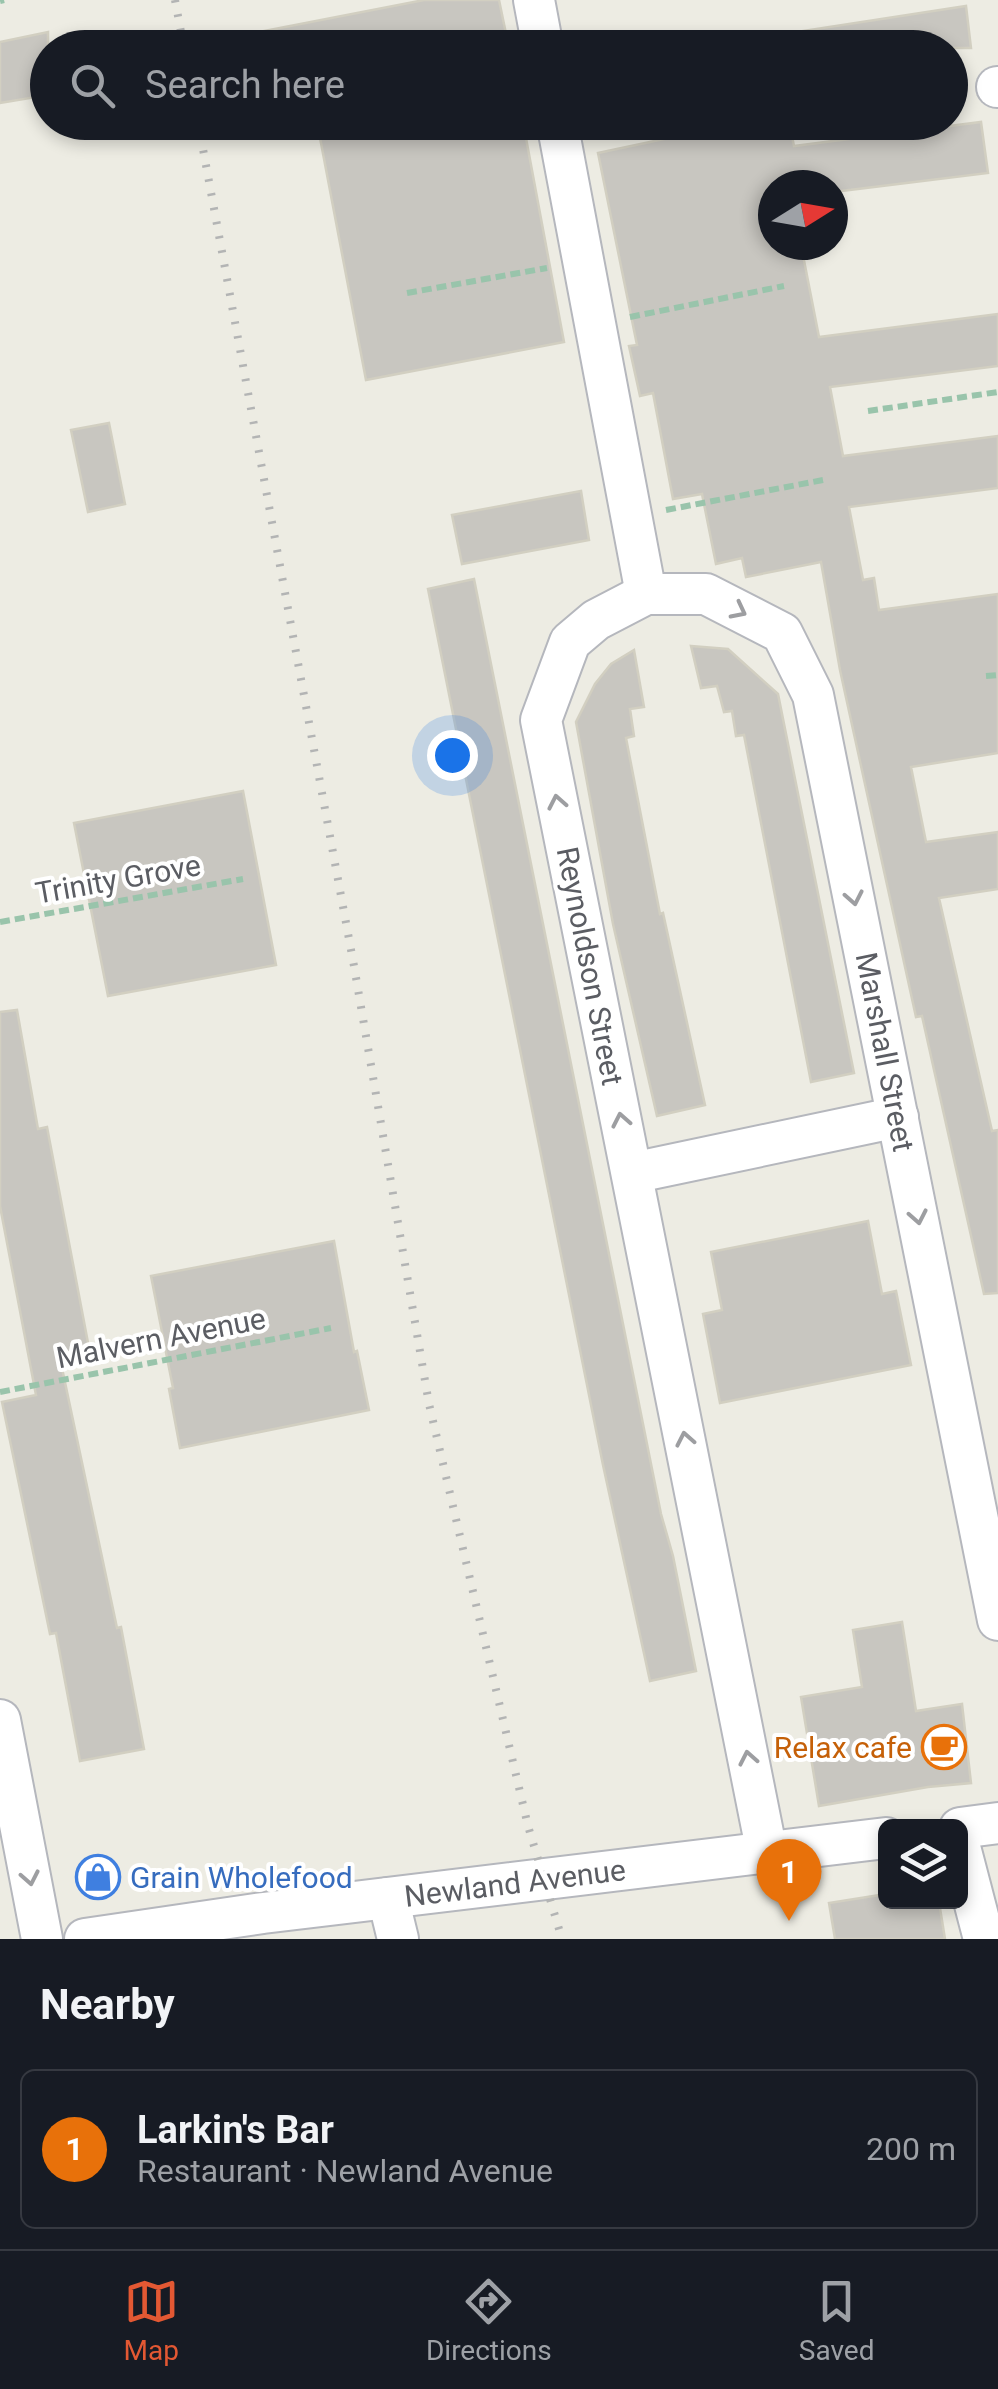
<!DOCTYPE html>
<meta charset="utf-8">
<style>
:root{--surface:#171b24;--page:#20242c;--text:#f1f3f6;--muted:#9ea1a6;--line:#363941;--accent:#e35833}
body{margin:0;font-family:Roboto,sans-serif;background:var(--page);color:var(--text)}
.controls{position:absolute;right:30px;bottom:30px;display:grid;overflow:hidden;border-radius:15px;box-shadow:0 5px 15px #0003}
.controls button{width:90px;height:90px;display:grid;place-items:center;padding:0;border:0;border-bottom:2px solid var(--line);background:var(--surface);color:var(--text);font:50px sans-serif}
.compass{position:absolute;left:758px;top:170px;width:90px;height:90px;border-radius:50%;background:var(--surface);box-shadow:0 5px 15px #0003;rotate:79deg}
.you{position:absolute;left:452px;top:755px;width:35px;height:35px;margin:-25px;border:8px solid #fff;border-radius:50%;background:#1a73e8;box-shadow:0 0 0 15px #1a73e833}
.badge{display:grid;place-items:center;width:65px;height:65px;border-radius:50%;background:var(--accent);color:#fff;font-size:32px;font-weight:700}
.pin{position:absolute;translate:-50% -82px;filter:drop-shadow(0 2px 5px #0008)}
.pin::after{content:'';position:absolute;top:52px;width:35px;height:30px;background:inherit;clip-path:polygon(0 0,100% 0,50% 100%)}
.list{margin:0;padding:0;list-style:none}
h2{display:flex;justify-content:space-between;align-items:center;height:130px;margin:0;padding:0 40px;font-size:42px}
h2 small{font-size:32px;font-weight:400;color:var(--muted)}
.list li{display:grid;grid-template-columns:65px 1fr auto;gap:30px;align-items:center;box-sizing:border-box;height:160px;margin:0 20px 20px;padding:0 20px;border:2px solid var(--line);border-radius:15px}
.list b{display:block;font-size:38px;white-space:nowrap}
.list p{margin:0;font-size:32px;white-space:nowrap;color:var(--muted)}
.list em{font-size:32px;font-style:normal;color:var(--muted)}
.icon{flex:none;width:55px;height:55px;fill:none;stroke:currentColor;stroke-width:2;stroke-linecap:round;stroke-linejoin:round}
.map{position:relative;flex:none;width:998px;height:1939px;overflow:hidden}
.search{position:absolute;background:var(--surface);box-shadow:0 5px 15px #0003;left:30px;right:30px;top:30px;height:110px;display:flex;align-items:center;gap:25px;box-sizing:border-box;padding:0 35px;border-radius:55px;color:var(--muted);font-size:38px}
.sheet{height:310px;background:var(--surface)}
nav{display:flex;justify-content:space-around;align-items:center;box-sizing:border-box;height:140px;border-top:2px solid var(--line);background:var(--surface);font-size:28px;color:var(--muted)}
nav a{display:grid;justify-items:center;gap:5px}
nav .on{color:var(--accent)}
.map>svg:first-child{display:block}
.building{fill:#c8c6c0;stroke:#d2cfc1;stroke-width:2.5}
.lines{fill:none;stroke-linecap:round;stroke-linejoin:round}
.minor-casing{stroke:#b5b7bd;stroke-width:44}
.path{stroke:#99c4ab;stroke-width:6;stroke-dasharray:10 5;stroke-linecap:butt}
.minor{stroke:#fff;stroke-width:40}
.rail{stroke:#b3b4b4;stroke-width:8;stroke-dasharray:2.5 12;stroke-linecap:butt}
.oneway{stroke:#9d9ea1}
.labels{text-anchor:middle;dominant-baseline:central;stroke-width:8;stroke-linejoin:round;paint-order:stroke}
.street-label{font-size:30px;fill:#5b5d63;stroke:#fff}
.food-label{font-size:30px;fill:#c56008;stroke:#fff;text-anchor:end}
.shop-label{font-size:30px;fill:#366cbe;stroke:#fff;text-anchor:start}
</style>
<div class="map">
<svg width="998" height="1939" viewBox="0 0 998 1939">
<rect width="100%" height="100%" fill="#edece3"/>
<g class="building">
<polygon points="424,0 499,0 509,48 260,48 259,32"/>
<polygon points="966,6 971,48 805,48 803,31"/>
<polygon points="48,32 48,95 0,103 0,42"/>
<polygon points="317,122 523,122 564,342 366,380"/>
<polygon points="744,122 789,122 794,146 981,122 988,173 833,192 833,185 773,185 773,245 801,245 819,337 998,314 998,366 830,387 843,456 998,436 998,488 849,507 863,580 874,578 879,610 998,594 998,753 911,767 926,842 998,832 998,889 939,898 992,1131 998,1130 998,1293 984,1294 922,1016 916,1017 840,670 821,562 746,577 742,558 716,564 702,494 673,499 653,393 640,396 629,346 637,345 598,153"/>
<polygon points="109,423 125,504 88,512 71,430"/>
<polygon points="581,491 589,540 462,564 452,515"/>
<polygon points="474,579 661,1514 673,1556 696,1671 650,1681 603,1465 428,589"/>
<polygon points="691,646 728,649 778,694 854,1073 811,1082 744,735 736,736 732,711 724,712 717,686 701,688"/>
<polygon points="634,650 644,707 630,709 634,736 626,738 660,914 663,913 705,1105 657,1116 613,924 576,722 595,684 611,664"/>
<polygon points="243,791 276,965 108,996 74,823"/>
<polygon points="17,1010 38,1129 47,1127 89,1348 59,1354 117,1628 121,1627 144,1749 80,1761 56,1633 50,1634 2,1402 36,1395 0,1206 0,1012"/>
<polygon points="868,1221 882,1294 896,1291 911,1365 720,1403 703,1314 722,1310 711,1252"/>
<polygon points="334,1241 354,1352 357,1351 369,1410 180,1448 169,1389 173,1388 151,1276"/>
<polygon points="902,1622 916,1711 962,1704 971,1783 928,1787 819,1806 801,1697 862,1687 853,1630"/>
<polygon points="886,1894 886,1902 939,1902 945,1939 835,1939 829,1903"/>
</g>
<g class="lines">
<defs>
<g id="minor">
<polyline points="534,0 543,48"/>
<polyline points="997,87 998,87"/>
<polyline points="557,122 646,594"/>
<polyline points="632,1173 898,1117"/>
<polyline points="0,1720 42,1939"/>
<polyline points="960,1828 998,1823"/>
<polyline points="960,1847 984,1939"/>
<polyline points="767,1853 541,720 570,642 596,620 646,594 706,594 782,633 813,695 998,1620"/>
<polyline points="388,1898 398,1939"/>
<polyline points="85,1939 263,1913 886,1838"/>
</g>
</defs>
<use href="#minor" class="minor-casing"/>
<g class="path">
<polyline points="0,1 4,0"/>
<polyline points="595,127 620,122"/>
<polyline points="407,293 547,268"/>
<polyline points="630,317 784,286"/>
<polyline points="868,411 998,392"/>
<polyline points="666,510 823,480"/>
<polyline points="986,676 998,675"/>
<polyline points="0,922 243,879"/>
<polyline points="0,1392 331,1328"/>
</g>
<use href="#minor" class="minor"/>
<g class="rail">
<polyline points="175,0 184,48"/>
<polyline points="198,122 354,966 429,1404 528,1826 562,1939"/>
</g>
</g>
<defs><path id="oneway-chevron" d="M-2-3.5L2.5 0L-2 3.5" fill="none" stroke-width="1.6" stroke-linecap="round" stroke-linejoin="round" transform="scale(2.5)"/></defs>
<g class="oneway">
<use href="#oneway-chevron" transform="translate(739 611) rotate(27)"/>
<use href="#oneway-chevron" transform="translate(557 802) rotate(-101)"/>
<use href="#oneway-chevron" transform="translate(854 898) rotate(79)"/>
<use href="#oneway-chevron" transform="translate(621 1120) rotate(-101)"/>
<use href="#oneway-chevron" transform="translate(918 1217) rotate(79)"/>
<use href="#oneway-chevron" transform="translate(685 1439) rotate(-101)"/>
<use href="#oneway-chevron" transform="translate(748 1758) rotate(-101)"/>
<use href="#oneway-chevron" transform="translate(30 1878) rotate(79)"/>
</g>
<defs>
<symbol id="cafe-ring" viewBox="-11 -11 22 22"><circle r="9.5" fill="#fff" stroke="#e8710a" stroke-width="1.5"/><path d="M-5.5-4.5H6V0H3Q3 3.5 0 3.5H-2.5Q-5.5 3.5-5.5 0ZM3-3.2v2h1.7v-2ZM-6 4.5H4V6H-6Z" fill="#e8710a"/></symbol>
<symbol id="shop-ring" viewBox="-11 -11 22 22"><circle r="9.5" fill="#fff" stroke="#3f7fe0" stroke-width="1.5"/><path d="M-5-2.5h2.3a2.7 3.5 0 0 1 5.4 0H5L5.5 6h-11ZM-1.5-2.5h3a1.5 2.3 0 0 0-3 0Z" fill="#3f7fe0"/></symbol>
</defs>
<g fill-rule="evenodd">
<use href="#cafe-ring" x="919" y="1722" width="50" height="50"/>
<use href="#shop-ring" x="73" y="1852" width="50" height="50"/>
</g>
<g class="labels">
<g class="street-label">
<text transform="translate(118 879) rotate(-10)">Trinity Grove</text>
<text transform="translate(590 966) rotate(79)">Reynoldson Street</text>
<text transform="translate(885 1052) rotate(79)">Marshall Street</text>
<text transform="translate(161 1338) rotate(-11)">Malvern Avenue</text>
<text transform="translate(515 1883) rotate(-7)">Newland Avenue</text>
</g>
<g class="food-label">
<text x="912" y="1747">Relax cafe</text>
</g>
<g class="shop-label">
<text x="130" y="1877">Grain Wholefood</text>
</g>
</g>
</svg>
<div class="controls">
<button><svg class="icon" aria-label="layers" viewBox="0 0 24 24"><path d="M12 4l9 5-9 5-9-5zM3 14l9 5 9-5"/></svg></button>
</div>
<svg class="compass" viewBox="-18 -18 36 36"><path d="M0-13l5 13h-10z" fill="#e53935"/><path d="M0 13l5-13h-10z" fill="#9ea1a6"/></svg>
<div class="you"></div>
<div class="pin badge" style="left:789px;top:1921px;background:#e8710a">1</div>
<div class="search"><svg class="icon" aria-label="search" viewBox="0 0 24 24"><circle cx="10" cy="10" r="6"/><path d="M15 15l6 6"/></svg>Search here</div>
</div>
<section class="sheet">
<h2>Nearby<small></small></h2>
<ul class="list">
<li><span class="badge" style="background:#e8710a">1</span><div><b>Larkin's Bar</b><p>Restaurant · Newland Avenue</p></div><em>200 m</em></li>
</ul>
</section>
<nav>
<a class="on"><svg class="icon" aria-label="map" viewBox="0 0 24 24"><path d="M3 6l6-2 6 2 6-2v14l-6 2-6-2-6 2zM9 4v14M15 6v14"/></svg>Map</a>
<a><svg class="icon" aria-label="directions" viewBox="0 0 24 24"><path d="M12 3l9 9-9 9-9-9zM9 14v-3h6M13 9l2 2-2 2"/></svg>Directions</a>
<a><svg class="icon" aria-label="saved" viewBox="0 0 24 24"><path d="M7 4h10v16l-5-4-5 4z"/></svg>Saved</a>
</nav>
